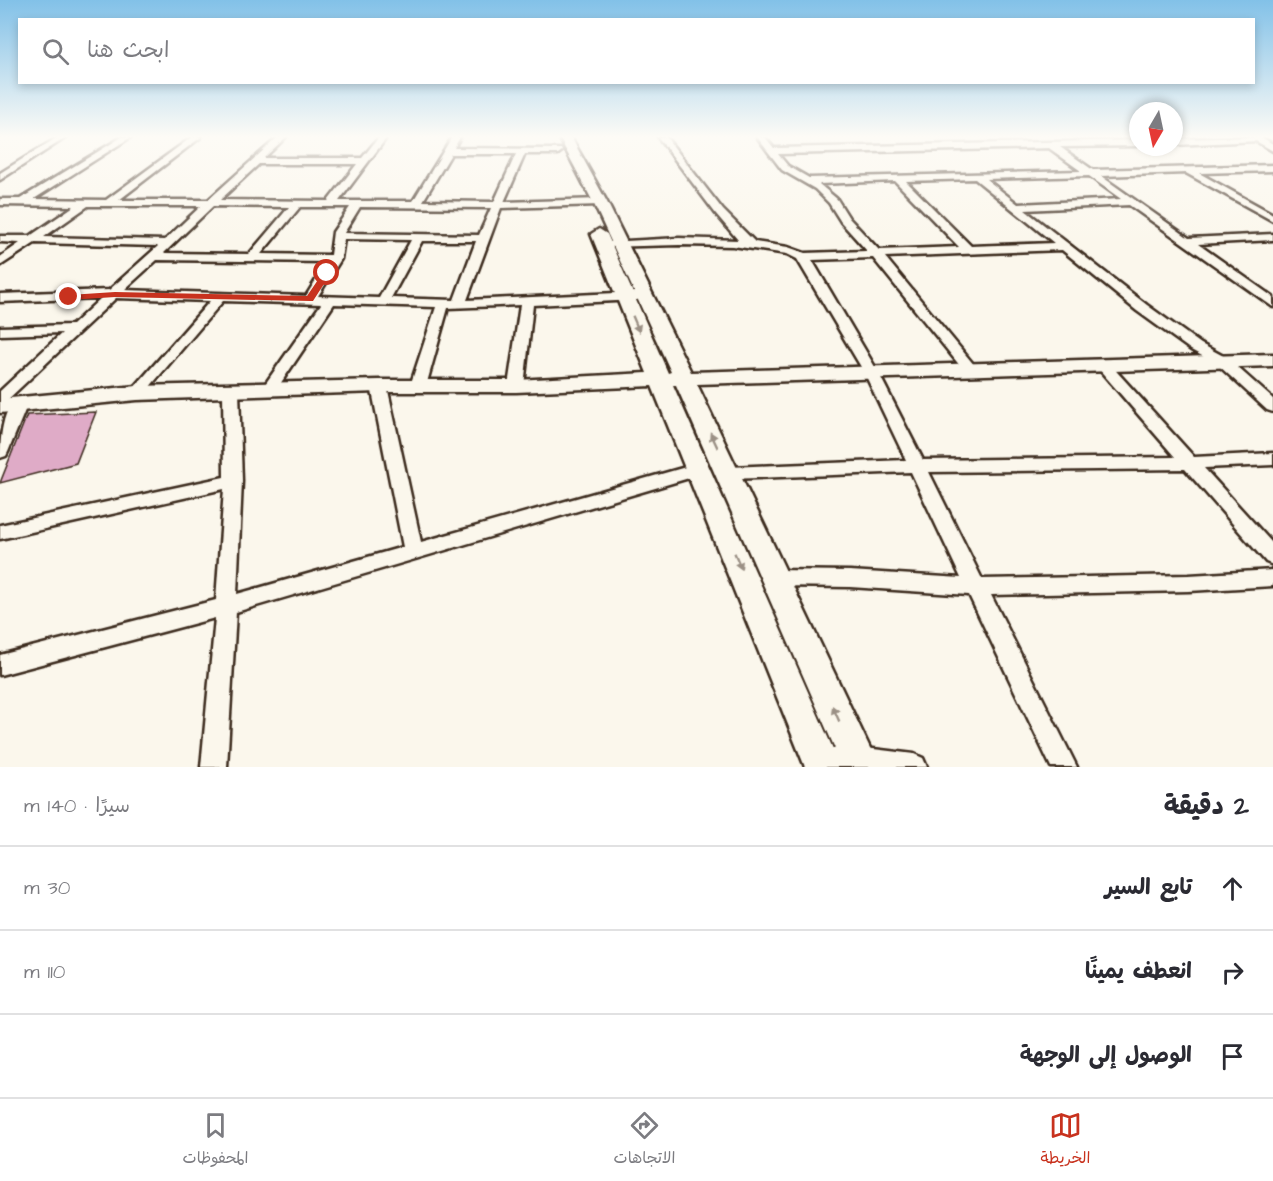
<!DOCTYPE html>
<html lang="ar">
<meta charset="utf-8">
<style>
:root{--surface:#fff;--page:#f7f7f7;--text:#2b2b33;--muted:#7c7c81;--line:#e1e1e2;--accent:#c8321e}
body{margin:0;font-family:"Architects Daughter","Playpen Sans Arabic",sans-serif;background:var(--page);color:var(--text);direction:rtl}
.compass{position:absolute;left:1129px;top:102px;width:54px;height:54px;border-radius:50%;background:var(--surface);box-shadow:0 3px 9px #0003;rotate:189deg}
.stop{position:absolute;width:18px;height:18px;margin:-14px;border:4px solid #c8321e;border-radius:50%;background:#fff}
.stop.end{background:#c8321e;border-color:#fff;box-shadow:0 2px 6px #0008}
.list{margin:0;padding:0;list-style:none}
h2{display:flex;justify-content:space-between;align-items:center;height:78px;margin:0;padding:0 24px;font-size:26px}
h2 small{font-size:20px;font-weight:400;color:var(--muted)}
.list li{display:grid;grid-template-columns:39px 1fr auto;gap:18px;align-items:center;box-sizing:border-box;height:84px;padding:0 24px;border-top:2px solid var(--line)}
.list b{display:block;font-size:22px;white-space:nowrap}
.list em{font-size:20px;font-style:normal;color:var(--muted)}
.icon{flex:none;width:33px;height:33px;fill:none;stroke:currentColor;stroke-width:2;stroke-linecap:round;stroke-linejoin:round}
.map{position:relative;flex:none;width:1273px;height:767px;overflow:hidden;direction:ltr}
.search{position:absolute;background:var(--surface);box-shadow:0 3px 9px #0003;left:18px;right:18px;top:18px;height:66px;display:flex;align-items:center;gap:15px;box-sizing:border-box;padding:0 21px;border-radius:0px;color:var(--muted);font-size:22px}
.sheet{height:330px;background:var(--surface)}
nav{display:flex;justify-content:space-around;align-items:center;box-sizing:border-box;height:84px;border-top:2px solid var(--line);background:var(--surface);font-size:16px;color:var(--muted)}
nav a{display:grid;justify-items:center;gap:3px}
nav .on{color:var(--accent)}
.map>svg:first-child{display:block}
.building{fill:#dfabc7;stroke:#3b2a1e;stroke-width:1.5}
.lines{fill:none;stroke-linecap:round;stroke-linejoin:round}
.street-casing{stroke:#3b2a1e;stroke-width:5}
.secondary-casing{stroke:#3b2a1e;stroke-width:5}
.street{fill:#fbf7ec;fill-rule:evenodd}
.secondary{fill:#fbf7ec;fill-rule:evenodd}
.oneway{fill:#9b9085}
.route{fill:#c8321e}
</style>
<div class="map">
<svg width="1273" height="767" viewBox="0 0 1273 767">
<rect width="100%" height="100%" fill="#fbf7ec"/>
<filter id="ink" filterUnits="userSpaceOnUse"><feTurbulence type="fractalNoise" baseFrequency=".0167" numOctaves="2"/><feDisplacementMap in="SourceGraphic" scale="12" xChannelSelector="R" yChannelSelector="G"/><feConvolveMatrix kernelMatrix="1 2 1 2 8 2 1 2 1" color-interpolation-filters="sRGB"/></filter>
<g filter="url(#ink)">
<polygon class="building" points="96,412 76,463 0,483 27,415"/>
<g class="lines">
<defs>
<g id="street">
<polygon points="58,137 67,137 0,180 0,173"/>
<path d="M122 137H131L34 199 106 200 192 137H201L119 200H208L278 137H286L264 158H362L379 137H387L339 201H413L452 137H460L454 148 561 149 562 151 558 154H525L504 202 600 199 605 202 600 205 501 208 467 300 637 292 643 296 637 300 533 305 524 386 516 391 508 386 520 305 448 308 426 386 418 391 410 386 436 307 334 304 274 393 269 395 261 390 321 304 223 301 142 396H132L129 393 132 390 210 301 116 298 5 402 0 404V391L62 333 0 335V327L72 325 101 298 0 302V294L109 290 158 246 35 243 0 266V257L20 243 0 242V236H30L74 206 0 205V199H20ZM451 154H516L494 202 423 201ZM259 164H357L328 201 220 200ZM88 206H201L165 240 44 237ZM213 206 289 207 249 254 164 253ZM300 207H350L333 232 330 255 261 254ZM360 207 491 208 479 235 344 233ZM344 239 411 240 379 298 318 296 341 259ZM422 241H476L454 300 391 298ZM157 260 327 262 306 296 124 290Z"/>
<path d="M658 137H666L723 210 755 242 788 247 805 253 867 251 841 222 829 203 815 189 782 170 757 137H765L774 148 1138 140V146L1060 147 1093 170 1273 165V171L1199 173 1273 214V221L1186 173 1101 176 1189 238 1273 234V240L1198 244 1273 297V307L1129 205 1025 210 1147 305 1201 344 1227 358 1273 399V412L1267 410 1217 364 1191 350 1137 311 1062 250 885 257 975 366 977 369 975 372H965L873 258 812 260 878 372 923 460 1175 457 1098 368 1096 365 1103 361 1108 362 1194 457 1273 453V465L1204 468 1273 544V565L1266 562 1185 469 929 472 982 579 1189 575 1273 570V586L1189 591 991 595 1077 767H1051L969 595 850 587 775 586 768 584 765 578 768 572 775 570 850 571 961 578 911 472 729 479 723 477 720 473 723 469 729 467 906 460 864 372 797 259 787 254 733 246 679 245 604 247V243L608 242 679 238 738 240 716 214ZM1049 148 1081 171 809 178 788 166 778 154ZM1089 176 1121 199 1018 204 986 179ZM975 179 1054 243 971 246 906 181ZM895 181 959 247 879 250 849 218 837 199 819 184Z"/>
<polygon points="1261,137 1273,144 1273,151 1256,141 1174,145 1174,139"/>
<polygon points="379,381 387,386 421,542 700,463 706,465 709,469 706,473 236,612 227,767 201,767 215,618 0,675 0,655 216,600 224,489 0,539 0,525 224,477 223,391 226,388 236,388 239,391 242,481 237,594 403,547 371,386"/>
<path d="M20 398 28 403 8 452 6 456 0 458C0 442 2 403 20 398Z"/>
<polygon points="857,747 914,754 923,758 927,767 811,767 809,762 812,753 821,750"/>
</g>
<polygon id="secondary" points="559,137 571,137 607,202 691,372 1273,354 1273,366 697,384 879,767 843,767 676,385 673,385 841,767 805,767 652,386 516,392 379,392 137,400 0,413 0,399 137,386 379,380 516,380 647,373 591,234 599,229 607,234 668,373 671,372 593,202"/>
</defs>
<use href="#street" class="street-casing"/>
<use href="#secondary" class="secondary-casing"/>
<use href="#street" class="street"/>
<use href="#secondary" class="secondary"/>
</g>
<defs><path id="oneway-solid" d="M-6-.8H1V-3.2L6.5 0L1 3.2V.8H-6Z" transform="scale(1.5)"/></defs>
<g class="oneway">
<use href="#oneway-solid" transform="translate(636 324) rotate(67)"/>
<use href="#oneway-solid" transform="translate(714 440) rotate(-115)"/>
<use href="#oneway-solid" transform="translate(738 561) rotate(67)"/>
<use href="#oneway-solid" transform="translate(836 714) rotate(-114)"/>
</g>
</g>
<linearGradient id="sky" x2="0" y2="1"><stop stop-color="#82c1e8"/><stop offset="0.56" stop-color="#fdfbf6"/><stop offset="1" stop-color="#fdfbf6" stop-opacity="0"/></linearGradient>
<rect width="1273" height="244" fill="url(#sky)"/>
<polygon class="route" points="324,271 331,273 313,301 310,301 115,297 69,300 65,297 69,295 115,292 307,296"/>
</svg>
<svg class="compass" viewBox="-18 -18 36 36"><path d="M0-13l5 13h-10z" fill="#e53935"/><path d="M0 13l5-13h-10z" fill="#7c7c81"/></svg>
<div class="stop" style="left:327px;top:273px"></div>
<div class="stop end" style="left:69px;top:297px"></div>
<div class="search"><svg class="icon" aria-label="search" viewBox="0 0 24 24"><circle cx="10" cy="10" r="6"/><path d="M15 15l6 6"/></svg>ابحث هنا</div>
</div>
<section class="sheet">
<h2>2 دقيقة<small>سيرًا · 140 m</small></h2>
<ul class="list">
<li><svg class="icon" aria-label="ahead" viewBox="0 0 24 24"><path d="M12 20V5M6 11l6-6 6 6"/></svg><div><b>تابع السير</b></div><em>30 m</em></li>
<li><svg class="icon" aria-label="right" viewBox="0 0 24 24"><path d="M7 20v-9h11M14 6l5 5-5 5"/></svg><div><b>انعطف يمينًا</b></div><em>110 m</em></li>
<li><svg class="icon" aria-label="arrive" viewBox="0 0 24 24"><path d="M6 21V4h12l-3 4 3 4H6"/></svg><div><b>الوصول إلى الوجهة</b></div></li>
</ul>
</section>
<nav>
<a class="on"><svg class="icon" aria-label="map" viewBox="0 0 24 24"><path d="M3 6l6-2 6 2 6-2v14l-6 2-6-2-6 2zM9 4v14M15 6v14"/></svg>الخريطة</a>
<a><svg class="icon" aria-label="directions" viewBox="0 0 24 24"><path d="M12 3l9 9-9 9-9-9zM9 14v-3h6M13 9l2 2-2 2"/></svg>الاتجاهات</a>
<a><svg class="icon" aria-label="saved" viewBox="0 0 24 24"><path d="M7 4h10v16l-5-4-5 4z"/></svg>المحفوظات</a>
</nav>
